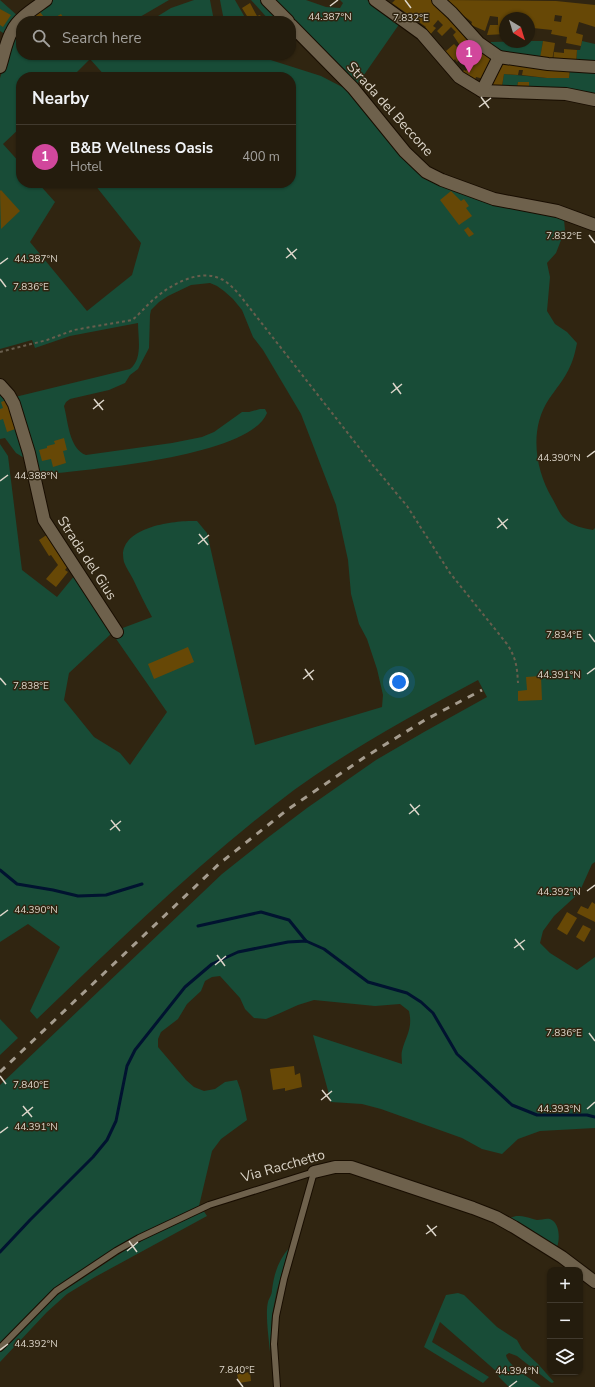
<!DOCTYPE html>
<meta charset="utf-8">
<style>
:root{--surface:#241c0d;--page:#30291b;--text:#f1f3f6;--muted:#a3a19d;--line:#413a2e;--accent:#d93025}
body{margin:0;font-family:"Nunito Sans",sans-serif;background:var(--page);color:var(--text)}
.controls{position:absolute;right:12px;bottom:12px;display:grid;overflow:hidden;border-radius:8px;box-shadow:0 1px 3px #0004}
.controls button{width:36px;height:36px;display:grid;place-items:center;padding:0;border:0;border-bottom:1px solid var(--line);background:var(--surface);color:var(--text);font:20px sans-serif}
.compass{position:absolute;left:499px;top:12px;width:36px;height:36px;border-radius:50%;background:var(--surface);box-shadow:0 1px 3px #0004;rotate:142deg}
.you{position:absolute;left:399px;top:682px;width:14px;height:14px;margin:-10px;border:3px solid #fff;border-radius:50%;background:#1a73e8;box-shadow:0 0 0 6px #1a73e833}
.badge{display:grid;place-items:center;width:26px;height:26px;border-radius:50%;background:var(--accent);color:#fff;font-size:13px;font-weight:700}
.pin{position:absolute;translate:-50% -33px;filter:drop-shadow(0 1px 2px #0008)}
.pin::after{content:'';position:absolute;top:21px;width:14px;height:12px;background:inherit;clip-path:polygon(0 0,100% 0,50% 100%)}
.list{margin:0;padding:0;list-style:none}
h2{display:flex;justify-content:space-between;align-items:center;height:52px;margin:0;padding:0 16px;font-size:17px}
h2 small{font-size:13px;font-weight:400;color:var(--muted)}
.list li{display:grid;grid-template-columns:26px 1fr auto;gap:12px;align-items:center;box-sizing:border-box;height:64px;padding:0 16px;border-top:1px solid var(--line)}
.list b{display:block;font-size:15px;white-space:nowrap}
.list p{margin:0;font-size:13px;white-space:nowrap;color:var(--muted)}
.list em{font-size:13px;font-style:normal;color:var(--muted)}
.icon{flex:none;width:22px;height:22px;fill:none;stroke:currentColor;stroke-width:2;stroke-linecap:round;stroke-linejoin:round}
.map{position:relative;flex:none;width:595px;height:1387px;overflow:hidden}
.search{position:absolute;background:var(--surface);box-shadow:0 1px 3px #0004;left:16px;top:16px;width:280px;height:44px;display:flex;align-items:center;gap:10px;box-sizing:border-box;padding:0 14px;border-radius:16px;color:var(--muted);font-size:15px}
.panel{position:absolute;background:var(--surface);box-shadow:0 1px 3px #0004;left:16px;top:72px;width:280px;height:116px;border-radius:16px}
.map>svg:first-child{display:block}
.green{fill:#184c37;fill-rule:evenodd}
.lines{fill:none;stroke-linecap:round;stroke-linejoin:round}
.stream{stroke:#011330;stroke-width:3}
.building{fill:#674806;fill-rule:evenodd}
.lane-casing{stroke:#180d00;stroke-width:8}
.street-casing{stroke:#180d00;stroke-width:14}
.path{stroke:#685e4d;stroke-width:2;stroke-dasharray:3 3;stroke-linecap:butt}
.lane{stroke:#6e614c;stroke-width:6}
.street{stroke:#6e614c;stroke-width:12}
.rail{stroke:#a59c8e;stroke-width:3;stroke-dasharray:7 7;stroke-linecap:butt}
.ticks{fill:none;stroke:#dcd5c9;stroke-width:1.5}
.labels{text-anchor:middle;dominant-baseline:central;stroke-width:3;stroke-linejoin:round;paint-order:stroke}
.street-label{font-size:14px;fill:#dcd5c9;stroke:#302511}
.ticks-label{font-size:10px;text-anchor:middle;fill:#dcd5c9;stroke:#302511;stroke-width:3;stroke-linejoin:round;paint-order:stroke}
</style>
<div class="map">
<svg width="595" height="1387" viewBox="0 0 595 1387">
<rect width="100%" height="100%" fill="#302511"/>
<g class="green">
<polygon points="0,0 19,17 5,34 0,31"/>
<polygon points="53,0 169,0 133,21 25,21"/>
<polygon points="194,0 210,0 214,21 150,21 171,8"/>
<polygon points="220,0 235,0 247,21 224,21"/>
<polygon points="251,0 261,0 281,21 270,21"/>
<polygon points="274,0 306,0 326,7 340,8 343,3 340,0 367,0 400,23 357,85"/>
<path d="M21 24V55H48L63 57 74 55H255L321 76 348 90 405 159 492 204 508 208 548 215 564 220 565 230 556 253 547 263 550 277 547 311 555 324 567 332 577 343C572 370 564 378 549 399 529 429 535 469 552 498 556 504 559 514 565 519 572 526 583 528 593 530L595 528V862L592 864 579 893 554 916 543 931 540 943 550 953 577 970 595 957V1128L540 1131 518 1139 502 1154 482 1149 462 1138 381 1109 362 1104 331 1102 313 1035 402 1064C402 1060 401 1055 402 1051 406 1035 413 1029 409 1011L400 1004 375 1006 314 1000 298 1005 278 1014 266 1019 254 1018 245 1009 240 998 220 976 212 977 205 981 201 991 187 1004 178 1019 161 1032 158 1039V1047L186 1080 194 1087 204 1091 215 1089 225 1082 237 1080 241 1091 247 1120 221 1139 212 1151 199 1206 128 1240 59 1285 43 1299 0 1343V1085L222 874 266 839 307 808 376 760 424 732 487 697 478 680C415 714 352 748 294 790 202 859 120 940 37 1019L30 1011 60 947 28 924 0 942V444L8 456 22 570 57 597 75 575 120 629 152 617C145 604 139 592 133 579 130 573 126 568 124 562 115 527 174 520 197 521L207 533 255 745 382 707 383 695 377 669 367 639 359 624 351 594 348 560 336 505 301 414 263 350 253 337 242 310 233 299 224 291 217 286 210 283 191 285 168 296 159 302 151 310 150 315 149 348 138 369 130 375 125 383 109 390 70 399 66 402 64 406C68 421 69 449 86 455L172 443 202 437 214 432 242 412H249L260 409H265L267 413C250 457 83 470 39 475L15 397 130 369C143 359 138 338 138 323L70 336 35 348 32 340 0 349V78L13 37ZM90 59 106 77H291V183H97L95 185 141 243 132 275 87 311 30 242 55 202 38 183H21V164L3 144 21 127V77H72ZM112 633 167 712 130 765 120 753 94 737 64 700 69 673Z"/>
<polygon points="529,41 543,41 540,60 523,58 490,48 491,42"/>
<polygon points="582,41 595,44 595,65 576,64 577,50 580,50"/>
<polygon points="570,68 595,69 595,95 529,88 529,82 518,82 517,87 502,86 504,74 547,78 569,78"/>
<polygon points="0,389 9,399 26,459 16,453 5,438 0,439"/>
<polygon points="0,1019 18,1038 0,1055"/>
<polygon points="203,1210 207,1216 95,1277 67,1294 47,1312 0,1362 0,1352 56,1296 133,1245"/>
<path d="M516 1216C526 1216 528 1218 537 1220 541 1220 546 1218 550 1219 560 1223 560 1239 557 1247L506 1219Z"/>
<path d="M289 1248 277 1290 272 1315 270 1352C269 1340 265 1313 268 1302 269 1298 272 1295 272 1290 274 1274 278 1261 289 1248Z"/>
<path d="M458 1293 464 1295 497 1327 517 1340 522 1349 538 1364 554 1382 552 1383 550 1382 517 1356 509 1353 506 1355C508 1367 533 1379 541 1387H509L499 1377 496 1371 440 1322 432 1342 489 1377 483 1383 424 1347 446 1295Z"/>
</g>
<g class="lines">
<g class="stream">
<polyline points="0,870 17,884 53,890 78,896 106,895 142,884"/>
<polyline points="198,926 261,912 289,920 306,941"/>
<polyline points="0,1252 30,1220 93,1157 107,1140 116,1121 127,1066 135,1050 185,987 212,964 238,952 288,942 306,941 324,949 368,982 407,993 421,1002 433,1013 457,1054 512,1105 537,1115 587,1115 595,1117"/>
</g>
</g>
<g class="building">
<polygon points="395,0 434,0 495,56 484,79 476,77 474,82 462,73 464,70 466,71 473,59 467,53 457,62 455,59 452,62 442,51 444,49 446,51 454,44 459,49 461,47 453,35 456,32 451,27 442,36 437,31 443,25 438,20 433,26 436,28 429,36 423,30 426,27 392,3"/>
<path d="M442 0 556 1 595 5V27L579 22 576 33 583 35 581 46 566 43 567 37 551 34 552 30 533 28 532 31H529V18H505V34L487 35 490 25H498V17L490 16 485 31 471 25 472 22ZM555 15 562 16 561 22 554 21Z"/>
<polygon points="250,3 257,16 260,15 264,21 250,21 242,8"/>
<polygon points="0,9 11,15 3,27 0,25"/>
<polygon points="40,12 44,17 38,21 31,21 30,20"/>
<polygon points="61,14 66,21 56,21 54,18"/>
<polygon points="543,41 555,43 552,61 540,58"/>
<polygon points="564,49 577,50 576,64 553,62 554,52 564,53"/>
<polygon points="500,60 570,68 569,78 547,78 522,75 523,70 519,70 518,75 504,74 502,86 492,86 490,82"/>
<polygon points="518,82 529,82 529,88 517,87"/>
<polygon points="1,190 20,211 1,229 0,191"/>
<polygon points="451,191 461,201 464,199 469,206 466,208 472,216 459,225 440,200"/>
<polygon points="468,227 474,234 469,237 464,230"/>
<polygon points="9,399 18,428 7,432 3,419 0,420 0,409 3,408 1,402"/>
<polygon points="64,438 67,450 63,451 66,463 53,467 51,459 42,461 39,450 47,448 47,446 55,444 54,441"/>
<polygon points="48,534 68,566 65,570 68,572 56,587 46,579 58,565 51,555 49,556 39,540"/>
<polygon points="188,647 194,662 154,679 148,664"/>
<polygon points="541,676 542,700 518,701 518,691 527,690 526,677"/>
<polygon points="592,902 595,904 595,922 577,913 581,906 588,909"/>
<polygon points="567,912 577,918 567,935 557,929"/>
<polygon points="583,925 591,929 584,942 576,937"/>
<polygon points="294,1066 295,1075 300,1073 302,1087 285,1091 285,1088 273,1090 270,1069"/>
<polygon points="250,1372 251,1381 239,1383 237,1374"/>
</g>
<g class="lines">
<defs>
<g id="lane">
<polyline points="0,1348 56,1291 116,1251 139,1238 209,1205 314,1172"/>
<polyline points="277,1387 274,1344 276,1316 284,1279 314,1172"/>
</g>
<g id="street">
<polyline points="267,0 288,21"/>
<polyline points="375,0 422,34 459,77 482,91 566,94 595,100"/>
<polyline points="438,0 452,13 479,43 499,57 482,91"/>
<polyline points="291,25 353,88 405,152 426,172 442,180 494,199 557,211 595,225"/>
<polyline points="499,57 548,64 595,67"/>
<path d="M0 67C4 55 6 41 12 31 18 18 35 8 46 0"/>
<polyline points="0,385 9,395 14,404 29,453 44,520 117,632"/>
<polyline points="314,1172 335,1167 351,1167 473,1208 496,1217 514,1227 562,1257 595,1282"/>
</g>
</defs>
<use href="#lane" class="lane-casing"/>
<use href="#street" class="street-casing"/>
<path class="path" d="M0 352 47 340 74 330 132 320C140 314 146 306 154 299 170 285 200 268 221 279 228 282 233 288 238 293L372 464 407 506 450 573 507 644C516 658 517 666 518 683"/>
<use href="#lane" class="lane"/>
<use href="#street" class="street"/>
<polyline class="rail" points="0,1072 219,864 287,810 365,757 425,720 482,690"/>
</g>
<path class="ticks" d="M405 0 411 8M330 6 338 0M481 97 489 108M479 107 491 98M589 235 595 243M287 248 296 259M286 258 297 249M0 264 8 258M0 279 6 287M393 383 401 394M391 393 402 384M94 399 103 410M93 409 104 400M587 457 595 451M0 481 8 475M498 518 507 529M497 528 508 519M199 534 208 545M198 544 209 535M589 634 595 642M305 669 313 680M587 674 595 668M0 678 6 685M303 679 314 670M410 804 419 815M409 814 420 805M111 820 120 831M110 830 121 821M587 891 595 885M0 916 8 910M515 939 524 950M514 948 525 940M217 955 225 966M215 965 226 956M589 1033 595 1041M0 1076 6 1084M322 1090 331 1101M321 1100 332 1091M23 1106 32 1117M587 1109 595 1102M22 1116 33 1107M0 1133 8 1127M427 1225 436 1236M426 1234 437 1226M129 1241 137 1252M127 1251 138 1242M0 1350 8 1344M237 1379 243 1387M509 1387 517 1381"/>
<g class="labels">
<g class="street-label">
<text transform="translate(390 109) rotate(48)">Strada del Beccone</text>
<text transform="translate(87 558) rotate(57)">Strada del Gius</text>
<text transform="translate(283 1166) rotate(-16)">Via Racchetto</text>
</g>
</g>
<g class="ticks-label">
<text x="330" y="20">44.387°N</text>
<text x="411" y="21">7.832°E</text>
<text x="564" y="239">7.832°E</text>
<text x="36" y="262">44.387°N</text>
<text x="31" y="290">7.836°E</text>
<text x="559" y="461">44.390°N</text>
<text x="36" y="479">44.388°N</text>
<text x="564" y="638">7.834°E</text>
<text x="559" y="678">44.391°N</text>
<text x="31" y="689">7.838°E</text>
<text x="559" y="895">44.392°N</text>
<text x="36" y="913">44.390°N</text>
<text x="564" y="1036">7.836°E</text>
<text x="31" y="1088">7.840°E</text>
<text x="559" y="1112">44.393°N</text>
<text x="36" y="1130">44.391°N</text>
<text x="36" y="1347">44.392°N</text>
<text x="237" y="1373">7.840°E</text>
<text x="517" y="1374">44.394°N</text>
</g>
</svg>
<div class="controls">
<button>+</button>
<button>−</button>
<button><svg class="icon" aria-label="layers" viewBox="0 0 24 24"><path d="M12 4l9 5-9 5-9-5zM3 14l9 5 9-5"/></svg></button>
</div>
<svg class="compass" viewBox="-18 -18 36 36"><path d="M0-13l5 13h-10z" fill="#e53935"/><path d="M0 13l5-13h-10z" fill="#a3a19d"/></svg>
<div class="you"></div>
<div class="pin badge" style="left:469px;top:73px;background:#d1479c">1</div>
<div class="search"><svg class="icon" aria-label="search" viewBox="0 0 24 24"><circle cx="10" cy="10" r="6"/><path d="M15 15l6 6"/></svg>Search here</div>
<section class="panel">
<h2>Nearby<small></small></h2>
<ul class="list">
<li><span class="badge" style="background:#d1479c">1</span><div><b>B&amp;B Wellness Oasis</b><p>Hotel</p></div><em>400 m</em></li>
</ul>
</section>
</div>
